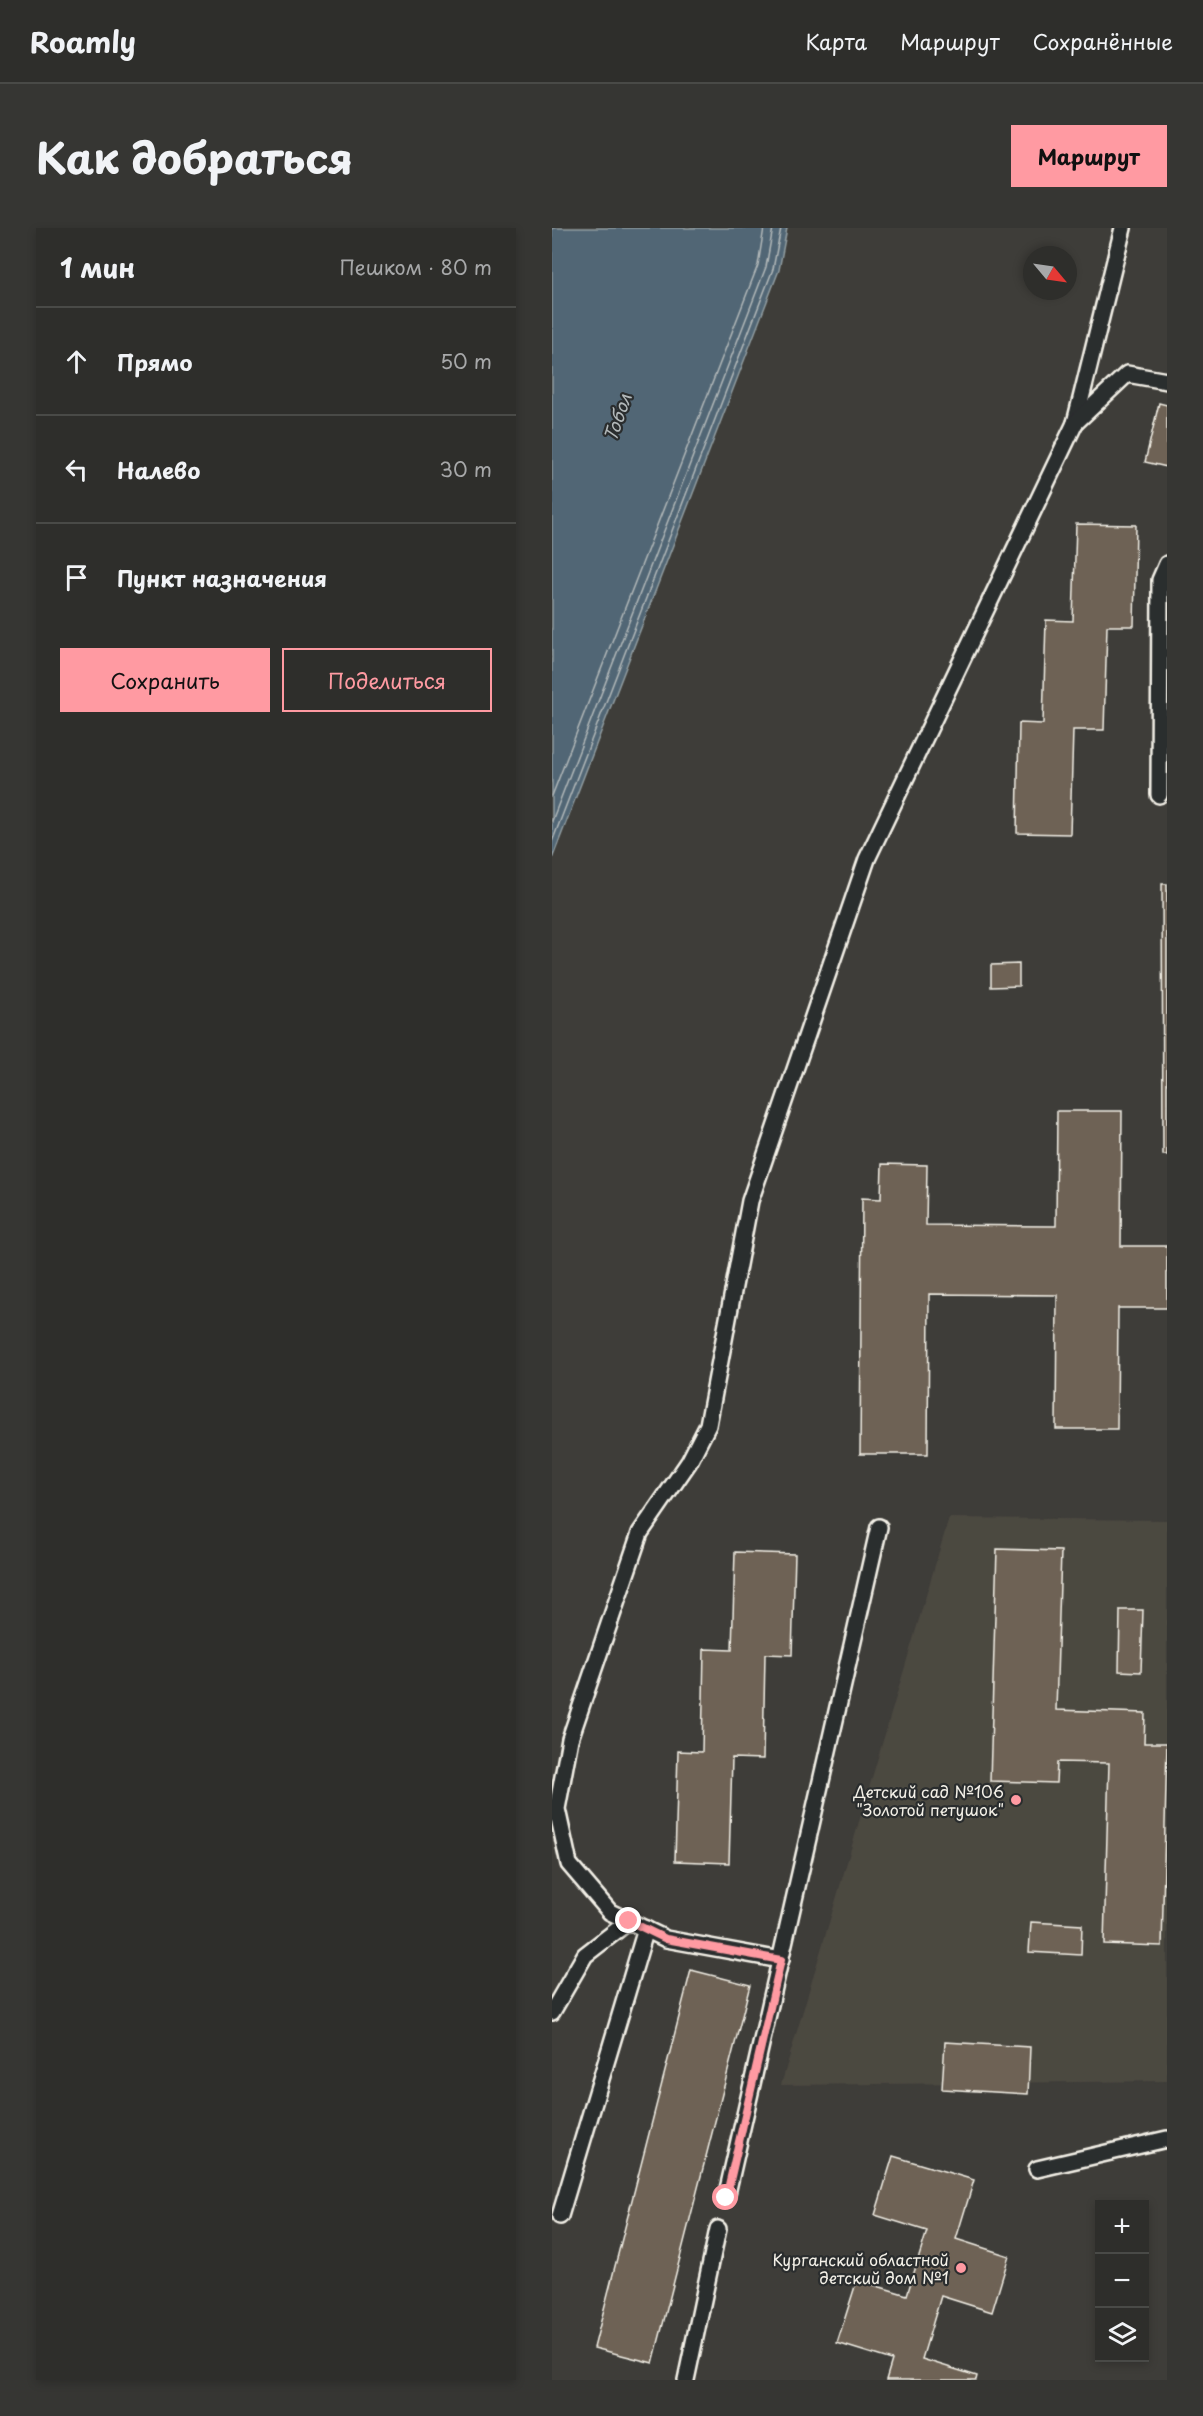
<!DOCTYPE html>
<html lang="ru">
<meta charset="utf-8">
<style>
:root{--surface:#2e2e2b;--page:#363633;--text:#f1f3f6;--muted:#a7a8a9;--line:#494a47;--accent:#ff9aa2}
body{margin:0;font-family:"Playpen Sans",sans-serif;background:var(--page);color:var(--text)}
.controls{position:absolute;right:18px;bottom:18px;display:grid;overflow:hidden;border-radius:0px;box-shadow:0 3px 9px #0003}
.controls button{width:54px;height:54px;display:grid;place-items:center;padding:0;border:0;border-bottom:2px solid var(--line);background:var(--surface);color:var(--text);font:30px sans-serif}
.compass{position:absolute;left:471px;top:18px;width:54px;height:54px;border-radius:50%;background:var(--surface);box-shadow:0 3px 9px #0003;rotate:119deg}
.stop{position:absolute;width:18px;height:18px;margin:-14px;border:4px solid #ff9aa2;border-radius:50%;background:#fff}
.stop.end{background:#ff9aa2;border-color:#fff;box-shadow:0 2px 6px #0008}
.list{margin:0;padding:0;list-style:none}
h2{display:flex;justify-content:space-between;align-items:center;height:78px;margin:0;padding:0 24px;font-size:26px}
h2 small{font-size:20px;font-weight:400;color:var(--muted)}
.list li{display:grid;grid-template-columns:39px 1fr auto;gap:18px;align-items:center;box-sizing:border-box;height:108px;padding:0 24px;border-top:2px solid var(--line)}
.list b{display:block;font-size:22px;white-space:nowrap}
.list em{font-size:20px;font-style:normal;color:var(--muted)}
.actions{display:flex;gap:12px;padding:18px 24px}
.actions a{flex:1;padding:14px 0;border:2px solid var(--accent);border-radius:0px;text-align:center;font-size:21px;color:var(--accent)}
.actions .main{background:var(--accent);color:#111}
.icon{flex:none;width:33px;height:33px;fill:none;stroke:currentColor;stroke-width:2;stroke-linecap:round;stroke-linejoin:round}
.map{position:relative;flex:none;width:615px;height:2152px;overflow:hidden;border-radius:0px}
header{display:flex;align-items:center;gap:36px;box-sizing:border-box;height:84px;padding:0 30px;background:var(--surface);border-bottom:2px solid var(--line)}
header strong{font-size:28px}
nav{display:flex;gap:33px;margin-inline-start:auto;font-size:21px}
.intro{display:flex;align-items:center;justify-content:space-between;box-sizing:border-box;height:144px;padding:0 36px}
h1{margin:0;font-size:42px}
.button{padding:15px 27px;border-radius:0px;background:var(--accent);color:#111;font-size:21px;font-weight:700}
main{display:flex;gap:36px;padding:0 36px}
aside{flex:1;background:var(--surface);border-radius:0px;box-shadow:0 3px 9px #0003}
.map>svg:first-child{display:block}
.built{fill:#4c4841}
.water{fill:#516674;stroke:#929ea2;stroke-width:1.5}
.lines{fill:none;stroke-linecap:round;stroke-linejoin:round}
.shore{stroke:#b3b9ba;stroke-width:1.5}
.building{fill:#6e6254;stroke:#f4f1e8;stroke-width:1.5}
.lane-casing{stroke:#f4f1e8;stroke-width:20}
.lane{stroke:#2a2d2e;stroke-width:15}
.route{stroke:#ff9aa2;stroke-width:8}
.poi-dot{fill:#ff9aa2;stroke:#2a2d2e;stroke-width:2}
.labels{text-anchor:middle;dominant-baseline:central;stroke-width:4.5;stroke-linejoin:round;paint-order:stroke}
.poi-label{font-size:16px;fill:#f4f1e8;stroke:#2a2d2e;text-anchor:end}
.water-label{font-size:18px;font-style:italic;fill:#b3b9ba;stroke:#2a2d2e}
</style>
<header>
<strong>Roamly</strong>
<nav><a>Карта</a><a>Маршрут</a><a>Сохранённые</a></nav>
</header>
<div class="intro"><h1>Как добраться</h1><a class="button">Маршрут</a></div>
<main>
<aside>
<h2>1 мин<small>Пешком · 80 m</small></h2>
<ul class="list">
<li><svg class="icon" aria-label="ahead" viewBox="0 0 24 24"><path d="M12 20V5M6 11l6-6 6 6"/></svg><div><b>Прямо</b></div><em>50 m</em></li>
<li><svg class="icon" aria-label="left" viewBox="0 0 24 24"><path d="M17 20v-9H6M10 6l-5 5 5 5"/></svg><div><b>Налево</b></div><em>30 m</em></li>
<li><svg class="icon" aria-label="arrive" viewBox="0 0 24 24"><path d="M6 21V4h12l-3 4 3 4H6"/></svg><div><b>Пункт назначения</b></div></li>
</ul>
<div class="actions"><a class="main">Сохранить</a><a>Поделиться</a></div>
</aside>
<div class="map">
<svg width="615" height="2152" viewBox="0 0 615 2152">
<rect width="100%" height="100%" fill="#3e3d39"/>
<filter id="ink" filterUnits="userSpaceOnUse"><feTurbulence type="fractalNoise" baseFrequency=".0167" numOctaves="2"/><feDisplacementMap in="SourceGraphic" scale="12" xChannelSelector="R" yChannelSelector="G"/><feConvolveMatrix kernelMatrix="1 2 1 2 8 2 1 2 1" color-interpolation-filters="sRGB"/></filter>
<g filter="url(#ink)">
<polygon class="built" points="397,1290 615,1292 615,1853 229,1857"/>
<polygon class="water" points="0,0 235,0 227,42 0,631"/>
<g class="lines">
<g class="shore">
<polyline points="0,568 206,37 212,0"/>
<polyline points="0,593 214,39 221,0"/>
<polyline points="0,614 221,41 229,0"/>
</g>
</g>
<g class="building">
<polygon points="607,175 615,177 615,239 593,234"/>
<polygon points="524,296 584,297 582,398 555,398 552,502 521,502 518,606 465,605 467,495 491,496 494,392 521,393"/>
<polygon points="610,656 615,656 615,927 611,927"/>
<polygon points="467,736 467,758 439,759 439,737"/>
<polygon points="505,883 570,883 569,1018 615,1018 615,1080 566,1080 565,1201 504,1201 505,1067 377,1066 376,1226 308,1226 310,970 329,971 330,936 375,937 374,997 504,998"/>
<polygon points="445,1321 509,1323 504,1482 593,1485 592,1515 615,1515 610,1718 552,1716 557,1535 505,1534 504,1555 438,1553"/>
<polygon points="183,1324 243,1326 240,1427 213,1426 211,1531 180,1530 177,1635 123,1633 126,1523 150,1524 152,1421 180,1422"/>
<polygon points="568,1382 591,1382 589,1444 567,1443"/>
<polygon points="479,1694 530,1697 529,1727 477,1724"/>
<polygon points="139,1742 198,1757 101,2135 42,2120"/>
<polygon points="393,1814 478,1819 476,1866 390,1861"/>
<polygon points="341,1928 422,1952 404,2011 457,2028 440,2084 389,2068 370,2131 425,2148 424,2152 334,2152 340,2132 285,2115 305,2052 355,2067 375,2003 323,1987"/>
</g>
<g class="lines">
<defs>
<g id="lane">
<polyline points="523,195 571,0"/>
<polyline points="607,567 608,352 615,336"/>
<polyline points="229,1732 114,1711 58,1684 17,1636 5,1581 18,1511 88,1305 137,1234 156,1197 198,973 315,631 523,195 575,146 615,153"/>
<polyline points="0,1784 33,1727 77,1693"/>
<polyline points="485,1941 615,1911"/>
<polyline points="174,1970 327,1299"/>
<polyline points="8,1988 94,1701"/>
<polyline points="134,2152 166,2001"/>
</g>
</defs>
<use href="#lane" class="lane-casing"/>
<use href="#lane" class="lane"/>
</g>
</g>
<g class="lines" filter="url(#ink)">
<polyline class="route" points="77,1693 114,1711 229,1732 174,1970"/>
</g>
<g class="poi-dot">
<circle cx="464" cy="1572" r="6"/>
<circle cx="409" cy="2040" r="6"/>
</g>
<g class="labels">
<g class="poi-label">
<text x="452" y="1563">Детский сад №106<tspan x="452" dy="18">"Золотой петушок"</tspan></text>
<text x="397" y="2031">Курганский областной<tspan x="397" dy="18">детский дом №1</tspan></text>
</g>
<g class="water-label">
<text transform="translate(65 189) rotate(-71)">Тобол</text>
</g>
</g>
</svg>
<div class="controls">
<button>+</button>
<button>−</button>
<button><svg class="icon" aria-label="layers" viewBox="0 0 24 24"><path d="M12 4l9 5-9 5-9-5zM3 14l9 5 9-5"/></svg></button>
</div>
<svg class="compass" viewBox="-18 -18 36 36"><path d="M0-13l5 13h-10z" fill="#e53935"/><path d="M0 13l5-13h-10z" fill="#a7a8a9"/></svg>
<div class="stop" style="left:174px;top:1970px"></div>
<div class="stop end" style="left:77px;top:1693px"></div>
</div>
</main>
